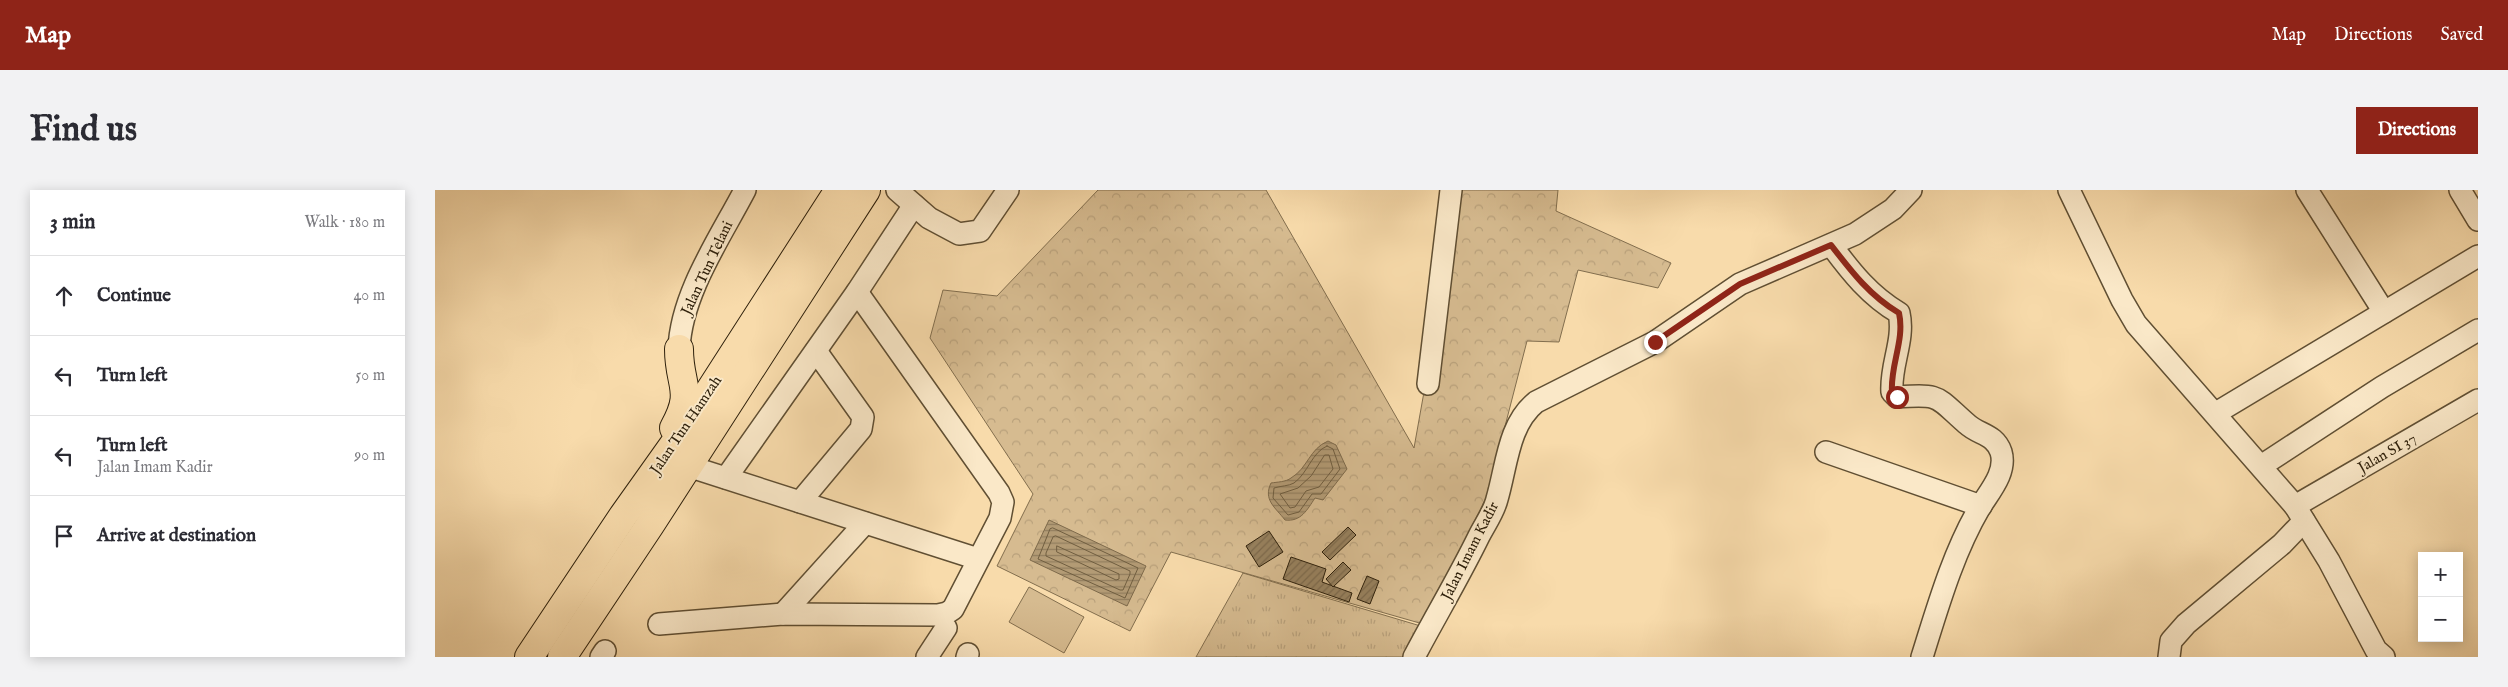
<!DOCTYPE html>
<meta charset="utf-8">
<style>
:root{--surface:#fff;--page:#f2f2f3;--text:#2b2b33;--muted:#7c7c81;--line:#e1e1e2;--accent:#8f2418}
body{margin:0;font-family:"IM FELL English",serif;background:var(--page);color:var(--text)}
.controls{position:absolute;right:15px;bottom:15px;display:grid;overflow:hidden;border-radius:0px;box-shadow:0 2px 12px #0003}
.controls button{width:45px;height:45px;display:grid;place-items:center;padding:0;border:0;border-bottom:1px solid var(--line);background:var(--surface);color:var(--text);font:25px sans-serif}
.stop{position:absolute;width:15px;height:15px;margin:-11px;border:4px solid #8f2418;border-radius:50%;background:#fff}
.stop.end{background:#8f2418;border-color:#fff;box-shadow:0 1px 5px #0008}
.list{margin:0;padding:0;list-style:none}
h2{display:flex;justify-content:space-between;align-items:center;height:65px;margin:0;padding:0 20px;font-size:21px}
h2 small{font-size:16px;font-weight:400;color:var(--muted)}
.list li{display:grid;grid-template-columns:32px 1fr auto;gap:15px;align-items:center;box-sizing:border-box;height:80px;padding:0 20px;border-top:1px solid var(--line)}
.list b{display:block;font-size:19px;white-space:nowrap}
.list p{margin:0;font-size:16px;white-space:nowrap;color:var(--muted)}
.list em{font-size:16px;font-style:normal;color:var(--muted)}
.icon{flex:none;width:28px;height:28px;fill:none;stroke:currentColor;stroke-width:2;stroke-linecap:round;stroke-linejoin:round}
.map{position:relative;flex:none;width:2043px;height:467px;overflow:hidden;border-radius:0px}
header{display:flex;align-items:center;gap:30px;box-sizing:border-box;height:70px;padding:0 25px;background:var(--accent);color:#fff}
header strong{font-size:24px}
nav{display:flex;gap:28px;margin-inline-start:auto;font-size:18px}
.intro{display:flex;align-items:center;justify-content:space-between;box-sizing:border-box;height:120px;padding:0 30px}
h1{margin:0;font-size:35px}
.button{padding:12px 22px;border-radius:0px;background:var(--accent);color:#fff;font-size:18px;font-weight:700}
main{display:flex;gap:30px;padding:0 30px}
aside{flex:1;background:var(--surface);border-radius:0px;box-shadow:0 2px 12px #0003}
.map>svg:first-child{display:block}
.grass{fill:url(#grass-tufts);stroke:#826e4e}
.forest{fill:url(#forest-crowns);stroke:#826e4e}
.park{fill:#d6bb90;stroke:#826e4e}
.water{fill:url(#water-rules);stroke:#7e6a4b}
.lines{fill:none;stroke-linecap:round;stroke-linejoin:round}
.shore{stroke:#705e40;stroke-width:1}
.building{fill:url(#building-hatch);stroke:#2e200b}
.minor-casing{stroke:#604f33;stroke-width:24}
.major-casing{stroke:#2e200b;stroke-width:30}
.minor{stroke:#fae8c8;stroke-width:21}
.major{stroke:#f8dbab;stroke-width:28}
.route{stroke:#8f2418;stroke-width:6}
.labels{text-anchor:middle;dominant-baseline:central;stroke-width:4;stroke-linejoin:round;paint-order:stroke}
.street-label{font-size:15px;fill:#2e200b;stroke:#fae8c8}
</style>
<header>
<strong>Map</strong>
<nav><a>Map</a><a>Directions</a><a>Saved</a></nav>
</header>
<div class="intro"><h1>Find us</h1><a class="button">Directions</a></div>
<main>
<aside>
<h2>3 min<small>Walk · 180 m</small></h2>
<ul class="list">
<li><svg class="icon" aria-label="ahead" viewBox="0 0 24 24"><path d="M12 20V5M6 11l6-6 6 6"/></svg><div><b>Continue</b></div><em>40 m</em></li>
<li><svg class="icon" aria-label="left" viewBox="0 0 24 24"><path d="M17 20v-9H6M10 6l-5 5 5 5"/></svg><div><b>Turn left</b></div><em>50 m</em></li>
<li><svg class="icon" aria-label="left" viewBox="0 0 24 24"><path d="M17 20v-9H6M10 6l-5 5 5 5"/></svg><div><b>Turn left</b><p>Jalan Imam Kadir</p></div><em>90 m</em></li>
<li><svg class="icon" aria-label="arrive" viewBox="0 0 24 24"><path d="M6 21V4h12l-3 4 3 4H6"/></svg><div><b>Arrive at destination</b></div></li>
</ul>
</aside>
<div class="map">
<svg width="2043" height="467" viewBox="0 0 2043 467">
<defs>
<pattern id="grass-tufts" width="24" height="20" patternUnits="userSpaceOnUse" patternTransform="scale(1.25)"><rect width="24" height="20" fill="#d6bb90"/><path d="M3 7l-1-3M5 7V3M7 7l1-3M15 17l-1-3M17 17v-4M19 17l1-3" fill="none" stroke="#b8a07b"/></pattern>
<pattern id="forest-crowns" width="20" height="18" patternUnits="userSpaceOnUse" patternTransform="scale(1.25)"><rect width="20" height="18" fill="#d6bb90"/><path d="M2 6a3 3 0 1 1 6 0M12 15a3 3 0 1 1 6 0" fill="none" stroke="#b8a07b"/></pattern>
<pattern id="water-rules" width="6" height="5" patternUnits="userSpaceOnUse" patternTransform="scale(1.25)"><rect width="6" height="5" fill="#b39b75"/><path d="M0 2.5h6" fill="none" stroke="#927e5e"/></pattern>
<pattern id="building-hatch" width="6" height="6" patternUnits="userSpaceOnUse" patternTransform="scale(1.25)"><rect width="6" height="6" fill="#97815e"/><path d="M-1 1l2-2M0 6l6-6M5 7l2-2" fill="none" stroke="#7c694c"/></pattern>
</defs>
<rect width="100%" height="100%" fill="#f8dbab"/>
<filter id="stains"><feTurbulence type="fractalNoise" baseFrequency=".004" numOctaves="4"/><feColorMatrix values="0 0 0 0 .2 0 0 0 0 .09 0 0 0 0 .02 0 0 0 .5 -.17"/></filter>
<radialGradient id="worn" r=".72"><stop offset=".6" stop-color="#630" stop-opacity="0"/><stop offset="1" stop-color="#630" stop-opacity=".3"/></radialGradient>
<polygon class="grass" points="808,383 989,437 972,467 761,467"/>
<polygon class="forest" points="663,0 831,0 979,258 1025,0 1123,0 1121,21 1236,73 1223,98 1143,80 1124,152 1092,151 1052,306 988,434 736,362 695,441 562,376 598,304 495,148 508,100 562,106"/>
<polygon class="park" points="594,397 649,427 629,463 574,432"/>
<g class="water">
<path d="M893 251 901 255 912 279 888 310 880 308C872 320 866 332 850 330 840 317 828 310 836 293 842 292 851 292 856 288 873 278 874 259 893 251Z"/>
<polygon points="614,330 711,376 692,416 595,370"/>
</g>
<g class="lines">
<g class="shore">
<path d="M892 256 898 259 905 279 886 304H877L864 322 853 325 838 308 839 298C845 296 854 296 859 293 873 283 877 262 892 256Z"/>
<polygon points="890,265 894,265 898,279 884,297 871,301 860,317 855,318 845,304 863,298 876,286"/>
<polygon points="618,338 703,378 690,408 603,369 615,339"/>
<polygon points="621,346 695,381 695,384 688,400 685,400 611,366 611,363 618,347"/>
<polygon points="622,356 684,384 684,389 681,390 622,362"/>
</g>
</g>
<g class="building">
<polygon points="913,337 921,345 895,370 887,362"/>
<polygon points="834,341 848,362 824,377 811,356"/>
<polygon points="856,367 891,379 887,392 917,403 914,412 848,389"/>
<polygon points="908,372 916,380 898,397 891,389"/>
<polygon points="932,386 944,391 935,414 922,409"/>
</g>
<g class="lines">
<defs>
<g id="minor">
<polyline points="462,0 494,28 524,44 545,41 573,0"/>
<polyline points="1634,0 1687,110 1701,134 1860,316 1894,371 1941,460 1949,467"/>
<polyline points="1872,0 1949,122"/>
<polyline points="2025,0 2043,30"/>
<path d="M1396 55C1416 82 1435 106 1464 123 1470 150 1455 175 1457 202L1462 207C1507 204 1500 206 1532 234 1544 245 1560 244 1566 262 1572 282 1555 301 1545 317 1518 363 1503 416 1487 467"/>
<path d="M244 159C246 104 285 48 310 0"/>
<polyline points="993,194 1016,0"/>
<polyline points="1781,223 2043,66"/>
<polyline points="1391,262 1546,316"/>
<polyline points="253,276 543,369"/>
<polyline points="1826,276 1947,197 2043,140"/>
<polyline points="291,288 422,102 479,15"/>
<polyline points="365,312 426,239 428,227 381,161"/>
<polyline points="1860,316 2043,210"/>
<polyline points="348,424 430,333"/>
<polyline points="224,434 348,424 503,425 512,423 518,419 565,328 568,312 564,303 422,102"/>
<polyline points="166,467 170,461"/>
<polyline points="492,467 511,438"/>
<polyline points="532,467 533,464"/>
<path d="M979 467C1000 427 1024 387 1044 346 1050 334 1059 322 1062 309 1072 275 1073 235 1101 212L1220 152 1305 94 1420 44 1458 19 1476 0"/>
<polyline points="1734,467 1736,451 1751,434 1847,354 1869,331"/>
</g>
<g id="major">
<path d="M239 238C260 200 244 197 244 159"/>
<polyline points="94,467 188,326 252,236 404,0"/>
<polyline points="127,467 215,335 431,0"/>
</g>
</defs>
<use href="#minor" class="minor-casing"/>
<use href="#major" class="major-casing"/>
<use href="#minor" class="minor"/>
<use href="#major" class="major"/>
</g>
<g class="lines">
<path class="route" d="M1220 152 1305 94 1396 55C1416 81 1435 106 1464 123 1470 150 1455 175 1457 202L1462 207"/>
</g>
<g class="labels">
<g class="street-label">
<text transform="translate(272 78) rotate(-65)">Jalan Tun Telani</text>
<text transform="translate(251 235) rotate(-56)">Jalan Tun Hamzah</text>
<text transform="translate(1952 263) rotate(-30)">Jalan SI 37</text>
<text transform="translate(1035 361) rotate(-63)">Jalan Imam Kadir</text>
</g>
</g>
<rect width="100%" height="100%" filter="url(#stains)"/>
<rect width="100%" height="100%" fill="url(#worn)"/>
</svg>
<div class="controls">
<button>+</button>
<button>−</button>
</div>
<div class="stop" style="left:1462px;top:207px"></div>
<div class="stop end" style="left:1220px;top:152px"></div>
</div>
</main>
